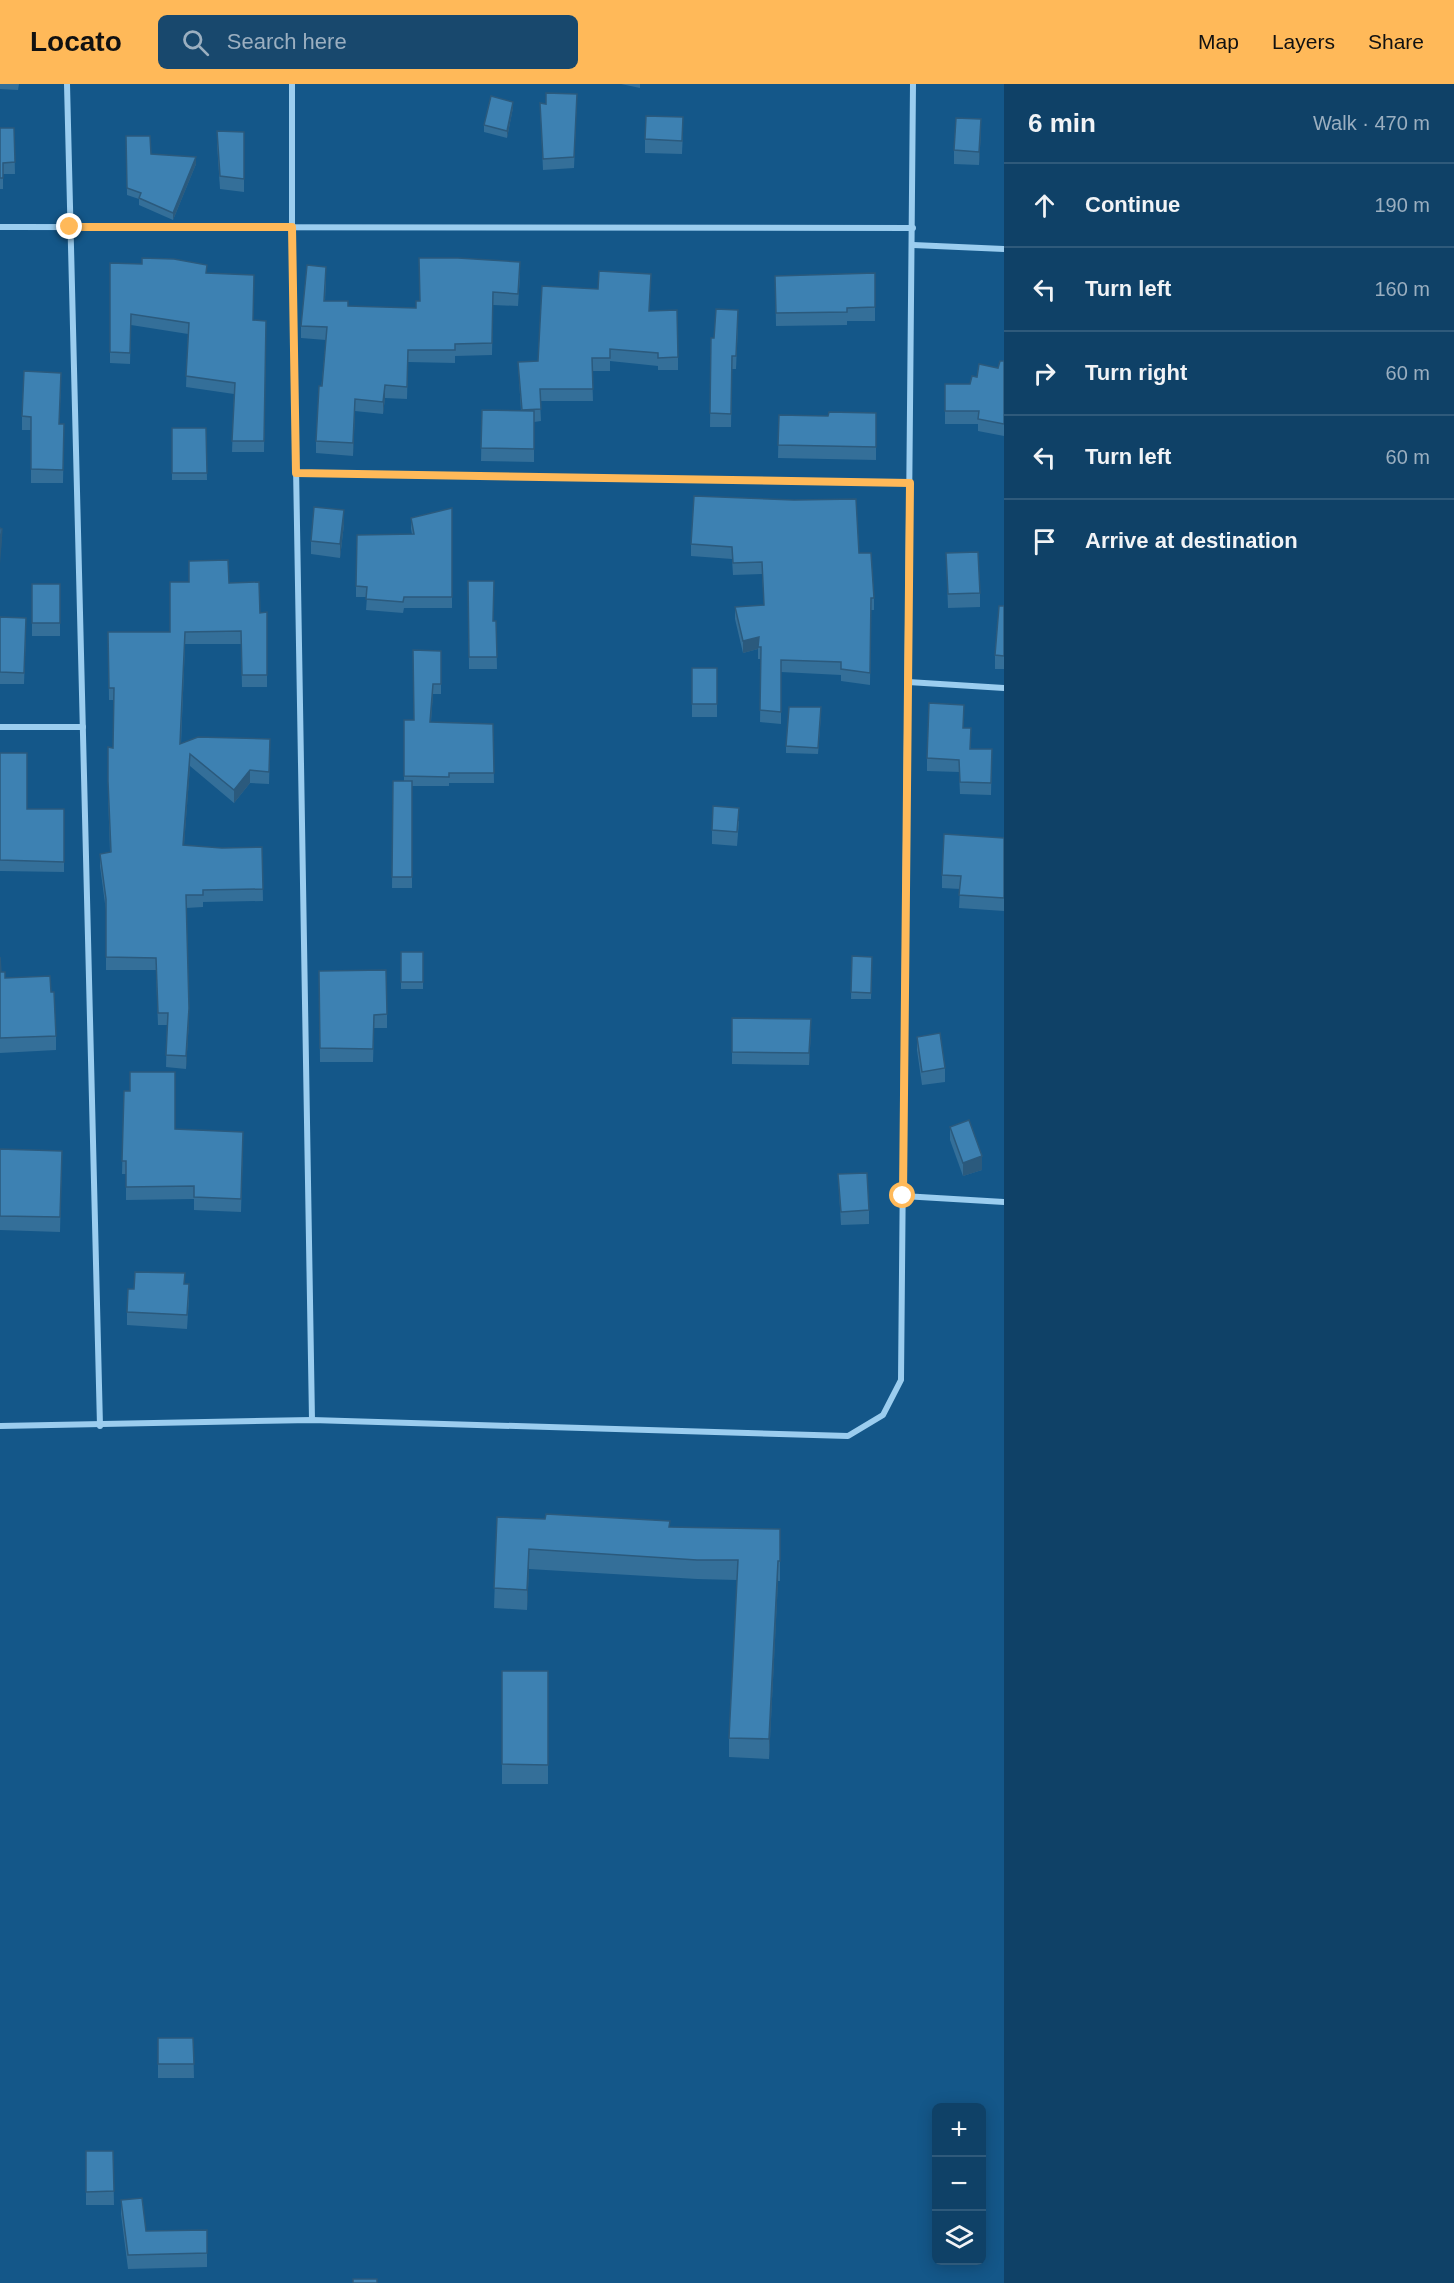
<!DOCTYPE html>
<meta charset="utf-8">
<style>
:root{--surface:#0f4167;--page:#18486d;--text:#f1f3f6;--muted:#9bafc0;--line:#2f5a7b;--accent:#ffb959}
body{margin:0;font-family:Arial,sans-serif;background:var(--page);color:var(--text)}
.controls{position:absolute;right:18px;bottom:18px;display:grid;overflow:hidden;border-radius:9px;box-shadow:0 3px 15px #0003}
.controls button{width:54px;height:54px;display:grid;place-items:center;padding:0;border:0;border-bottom:2px solid var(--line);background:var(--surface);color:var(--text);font:30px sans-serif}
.stop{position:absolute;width:18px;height:18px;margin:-14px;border:4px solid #ffb959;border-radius:50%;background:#fff}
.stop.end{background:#ffb959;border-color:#fff;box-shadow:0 2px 6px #0008}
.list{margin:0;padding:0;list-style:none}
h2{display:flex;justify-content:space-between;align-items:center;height:78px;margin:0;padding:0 24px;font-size:26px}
h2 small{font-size:20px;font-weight:400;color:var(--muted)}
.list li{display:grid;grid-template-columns:39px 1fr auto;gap:18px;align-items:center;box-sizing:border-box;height:84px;padding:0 24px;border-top:2px solid var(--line)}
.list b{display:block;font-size:22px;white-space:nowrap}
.list em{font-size:20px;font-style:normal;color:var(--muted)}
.icon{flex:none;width:33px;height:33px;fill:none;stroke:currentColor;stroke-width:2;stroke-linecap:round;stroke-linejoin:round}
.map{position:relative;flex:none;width:1004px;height:2199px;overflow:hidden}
header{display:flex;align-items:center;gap:36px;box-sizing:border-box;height:84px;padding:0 30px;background:var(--accent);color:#111}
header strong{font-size:28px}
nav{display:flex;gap:33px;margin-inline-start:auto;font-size:21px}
.search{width:420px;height:54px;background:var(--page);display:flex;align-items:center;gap:15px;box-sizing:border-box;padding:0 21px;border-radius:9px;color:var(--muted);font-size:22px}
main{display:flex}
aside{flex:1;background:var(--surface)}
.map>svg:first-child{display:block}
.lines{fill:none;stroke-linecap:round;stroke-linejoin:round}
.street{stroke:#9bcdef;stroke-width:6}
.wall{fill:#346f99}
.shaded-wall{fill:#2b5a7d}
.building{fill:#3d81b2;stroke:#2b5a7d;stroke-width:1.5}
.route{stroke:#ffb959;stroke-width:8}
</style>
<header>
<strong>Locato</strong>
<div class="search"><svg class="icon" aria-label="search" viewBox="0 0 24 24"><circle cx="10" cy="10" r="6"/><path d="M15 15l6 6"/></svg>Search here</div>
<nav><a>Map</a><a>Layers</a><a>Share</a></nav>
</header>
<main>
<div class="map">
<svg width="1004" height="2199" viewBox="0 0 1004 2199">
<rect width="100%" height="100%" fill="#145789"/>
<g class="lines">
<g class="street">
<polyline points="67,0 100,1342"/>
<polyline points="292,0 292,143 312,1336"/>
<polyline points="0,143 913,144"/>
<polyline points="913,161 1004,165"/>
<polyline points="296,389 910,399"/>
<polyline points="908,598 1004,604"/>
<polyline points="0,643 83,643"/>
<polyline points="903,1112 1004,1118"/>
<polyline points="0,1342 312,1336 848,1352 883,1331 901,1296 913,0"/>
</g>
</g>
<g class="wall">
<polygon points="0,0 19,0 18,6 0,5"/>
<polygon points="621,0 640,0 640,4"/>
<polygon points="577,10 574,84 543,86 540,19 546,20"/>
<polygon points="513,24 507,54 484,48 484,41"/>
<polygon points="0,44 14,44 15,90 3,90 3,105 0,105"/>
<polygon points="217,47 244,48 244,108 220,105 217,60"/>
<polygon points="683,47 682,70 645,69 645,55"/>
<polygon points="981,48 979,81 954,80 954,66"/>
<polygon points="126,52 151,70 196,80 173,136 139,121 139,115 127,111"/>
<polygon points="110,179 207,189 253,236 266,237 264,368 232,368 234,310 186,303 188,250 131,241 130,280 110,279"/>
<polygon points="875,189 875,237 847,237 847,241 776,242 775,192"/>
<polygon points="520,191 518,222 493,221 492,271 455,272 455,279 408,278 407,315 385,314 383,330 355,327 353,372 316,369 316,357 326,256 301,254 301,242 326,195 325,217 348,222 416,224 420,217"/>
<polygon points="650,227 678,273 678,286 658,286 658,282 610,277 610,287 592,287 593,317 540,317 541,337 534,338 534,378 481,377 482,326 521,327 518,278 538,277"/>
<polygon points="738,239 736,285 732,285 731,343 710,343 711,254 714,254"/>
<polygon points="1004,277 1004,352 978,347 978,340 945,340 945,300 970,300 977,293 998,284"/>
<polygon points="61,303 59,340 64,340 63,399 31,399 31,346 22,346 22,332"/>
<polygon points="876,329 876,376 778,374 779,331 828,332"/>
<polygon points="172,344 206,344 207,396 172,396"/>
<polygon points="452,424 452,524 404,524 403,529 366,526 367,513 356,513 356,502 412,450 411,445 411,434"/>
<polygon points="344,440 340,474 311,470 311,457"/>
<polygon points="691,460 859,469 874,514 874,526 871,526 870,601 841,597 841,591 781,588 781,640 760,638 761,575 758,575 758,565 743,569 735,535 735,523 764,521 762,490 733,491 732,475 691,472"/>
<polygon points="946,469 980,509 980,523 948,524"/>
<polygon points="468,497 494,537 496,537 497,585 469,585"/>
<polygon points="229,499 260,529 267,528 267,603 242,603 241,560 185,560 181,660 270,668 269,700 250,699 234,719 190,682 184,761 222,764 262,763 263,817 203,818 203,823 186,824 189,937 186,985 166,983 167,941 158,941 156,886 106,886 106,827 100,782 100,770 110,768 108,710 108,663 113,664 113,616 109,616 108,548 170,548"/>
<rect x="32" y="500" width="28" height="52"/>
<polygon points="1004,522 1004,585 995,585 995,571"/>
<polygon points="0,533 26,546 24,600 0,600"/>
<polygon points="441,567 441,610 433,610 431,638 493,640 494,699 449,699 449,702 412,702 412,804 392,804 393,697 404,697 404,636 414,636"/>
<rect x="692" y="584" width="25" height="49"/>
<polygon points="821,630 818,670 786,669 786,662"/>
<polygon points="964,644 971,665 992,665 991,711 960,710 959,688 927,687 927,674"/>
<polygon points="0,669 27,725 64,725 64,788 0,787"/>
<polygon points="739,737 737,762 712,760 712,746"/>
<polygon points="1004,754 1004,827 959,824 960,805 942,804 942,791"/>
<rect x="401" y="868" width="22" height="37"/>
<polygon points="852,872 872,873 871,915 851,915"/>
<polygon points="0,873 1,888 5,894 51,908 56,952 56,966 0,969"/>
<polygon points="319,887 387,930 387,944 374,944 373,978 320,978"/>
<polygon points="732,934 811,947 809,981 732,980"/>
<polygon points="917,953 945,984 945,998 922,1001 917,966"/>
<polygon points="124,1007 175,1045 243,1061 241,1128 194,1126 194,1115 126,1116 126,1090 122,1090"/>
<polygon points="950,1043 982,1086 963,1092 950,1056"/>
<polygon points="0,1065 62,1067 60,1148 0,1146"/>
<polygon points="838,1090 869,1126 869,1140 841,1141"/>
<polygon points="185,1200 189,1214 187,1245 127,1241 127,1228 134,1205"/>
<polygon points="497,1433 670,1443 780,1445 780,1497 778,1497 769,1675 729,1673 729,1654 737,1496 697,1495 529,1485 527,1526 494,1524"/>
<rect x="502" y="1587" width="46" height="113"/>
<polygon points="158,1954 193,1954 194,1994 158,1994"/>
<polygon points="86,2067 113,2067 114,2121 86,2121"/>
<polygon points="121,2116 146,2147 207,2146 207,2183 128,2185 121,2130"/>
</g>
<g class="shaded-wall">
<polygon points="513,18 513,24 507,54 507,47"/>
<polygon points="981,35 981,48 979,81 979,68"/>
<polygon points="196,73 196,80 173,136 173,129"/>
<polygon points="385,301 385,314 383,330 383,318"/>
<polygon points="355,315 355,327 353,372 353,359"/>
<polygon points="344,426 344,440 340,474 340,460"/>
<polygon points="2,445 2,456 0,480 0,468"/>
<polygon points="759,553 758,565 743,569 743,557"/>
<polygon points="433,600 433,610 430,648 430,638"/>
<polygon points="190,670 190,682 183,774 183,761"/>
<polygon points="250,686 250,699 234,719 234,706"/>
<polygon points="189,924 189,937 186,985 186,972"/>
<polygon points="811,935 811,947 809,981 809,969"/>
<polygon points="982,1072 982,1086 963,1092 963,1079"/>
<polygon points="529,1465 529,1485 527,1526 527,1506"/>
<polygon points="778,1477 778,1497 769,1675 769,1655"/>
</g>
<g class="building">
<polygon points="546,9 577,10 574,73 543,75 540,19 546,20"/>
<polygon points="491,12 513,18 507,47 484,41"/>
<polygon points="646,32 683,33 682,57 645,55"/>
<polygon points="956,34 981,35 979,68 954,66"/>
<polygon points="0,44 14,44 15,78 3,79 3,94 0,94"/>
<polygon points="217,47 244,48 244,95 220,92"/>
<polygon points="126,52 150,52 151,70 196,73 173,129 139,114 141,109 127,104"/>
<polygon points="142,174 174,175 207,181 206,189 254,191 253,236 266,237 264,357 232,357 235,299 186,292 189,239 131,230 130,269 110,268 110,179 142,180"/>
<polygon points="419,174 458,174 520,178 518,210 493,208 492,259 455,260 455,266 408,266 407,303 385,301 383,318 355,315 353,359 316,357 319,302 322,302 327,243 301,242 307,181 326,183 324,217 348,217 348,222 416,224 416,217 420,217"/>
<polygon points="599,187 651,190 649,227 677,226 678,273 658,274 658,269 610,265 610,274 592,274 593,305 540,305 541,325 522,326 518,278 538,277 542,202 598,205"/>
<polygon points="875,189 875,223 847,224 847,228 776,229 775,192"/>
<polygon points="716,225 738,226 736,272 732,272 731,330 710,329 711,254 714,254"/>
<polygon points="1000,277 1004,277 1004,340 978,335 979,327 945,327 945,300 970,300 972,292 977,293 979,280 998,284"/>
<polygon points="24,287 61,289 59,340 64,340 63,386 31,385 31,333 22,332"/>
<polygon points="482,326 534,327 534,365 481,364"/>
<polygon points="829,328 876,329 876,363 778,361 779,331 828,332"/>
<polygon points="172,344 206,344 207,389 172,389"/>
<polygon points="694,412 794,416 856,415 859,469 871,469 874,514 871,514 870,589 841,585 841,578 781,576 781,628 760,626 761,563 758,563 759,553 743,557 735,523 764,521 762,478 733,479 732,463 691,460"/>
<polygon points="314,423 344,426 340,460 311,457"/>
<polygon points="452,424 452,513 404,513 403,518 366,515 367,503 356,502 357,451 414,450 411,434"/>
<polygon points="0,444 2,445 0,468"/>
<polygon points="978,468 980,509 948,510 946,469"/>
<polygon points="228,476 229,499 259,498 260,529 267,528 267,591 242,591 241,547 185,548 180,660 198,653 270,655 269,688 250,686 234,706 190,670 183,761 222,764 262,763 263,805 203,806 203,811 186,811 189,924 186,972 166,971 168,929 158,929 156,874 106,873 106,815 100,770 111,768 108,697 108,663 113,664 114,604 109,604 108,548 170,548 170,498 189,498 189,477"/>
<polygon points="468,497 494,497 493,537 496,537 497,573 469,573"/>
<rect x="32" y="500" width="28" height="39"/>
<polygon points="999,522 1004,522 1004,572 995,571"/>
<polygon points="0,533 26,534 24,589 0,588"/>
<polygon points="413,566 441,567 441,600 433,600 430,638 493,640 494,689 449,689 449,693 404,692 404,636 414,636"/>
<rect x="692" y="584" width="25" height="36"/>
<polygon points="929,619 964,621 963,644 971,644 970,665 992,665 991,699 960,698 959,676 927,674"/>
<polygon points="789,623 821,623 818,664 786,662"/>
<polygon points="0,669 27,669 27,725 64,725 64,778 0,776"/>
<polygon points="393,697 412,697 412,793 392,793"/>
<polygon points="713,722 739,724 737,748 712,746"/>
<polygon points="944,750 1004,754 1004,814 959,811 961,792 942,791"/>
<rect x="401" y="868" width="22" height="30"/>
<polygon points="852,872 872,873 871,909 851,908"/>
<polygon points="0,873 1,888 5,888 5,894 50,892 51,908 54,908 56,952 0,954"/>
<polygon points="386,886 387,930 374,931 373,965 320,964 319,887"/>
<polygon points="732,934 811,935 809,969 732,968"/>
<polygon points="940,949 945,984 922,988 917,953"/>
<polygon points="130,988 175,988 175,1045 243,1048 241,1115 194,1113 194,1102 126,1103 126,1077 122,1077 124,1007 130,1007"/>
<polygon points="969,1036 982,1072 963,1079 950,1043"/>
<polygon points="0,1065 62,1067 60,1133 0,1132"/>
<polygon points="867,1089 869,1126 841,1128 838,1090"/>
<polygon points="135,1188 185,1189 184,1200 189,1200 187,1231 127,1228 128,1205 134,1205"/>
<polygon points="546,1430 670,1437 669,1443 780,1445 780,1477 778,1477 769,1655 729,1654 738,1476 697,1476 529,1465 527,1506 494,1504 497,1433 545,1435"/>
<polygon points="502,1587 548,1587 548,1681 502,1680"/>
<polygon points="158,1954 193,1954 194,1980 158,1980"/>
<polygon points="86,2067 113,2067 114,2107 86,2108"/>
<polygon points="142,2114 146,2147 207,2146 207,2169 128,2171 121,2116"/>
<rect x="353" y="2195" width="24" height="4"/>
</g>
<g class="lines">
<polyline class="route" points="70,143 292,143 296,389 910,399 903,1112"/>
</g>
</svg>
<div class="controls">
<button>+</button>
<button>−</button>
<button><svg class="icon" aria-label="layers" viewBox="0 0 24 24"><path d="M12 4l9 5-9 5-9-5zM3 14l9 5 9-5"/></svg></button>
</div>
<div class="stop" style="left:903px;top:1112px"></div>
<div class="stop end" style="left:70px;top:143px"></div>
</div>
<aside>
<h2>6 min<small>Walk · 470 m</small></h2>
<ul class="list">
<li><svg class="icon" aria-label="ahead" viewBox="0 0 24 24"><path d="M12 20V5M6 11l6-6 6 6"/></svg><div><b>Continue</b></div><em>190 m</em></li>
<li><svg class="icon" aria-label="left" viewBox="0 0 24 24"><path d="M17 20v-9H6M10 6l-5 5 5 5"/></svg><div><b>Turn left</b></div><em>160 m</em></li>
<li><svg class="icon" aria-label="right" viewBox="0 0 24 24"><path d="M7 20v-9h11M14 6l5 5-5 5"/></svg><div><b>Turn right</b></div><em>60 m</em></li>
<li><svg class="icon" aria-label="left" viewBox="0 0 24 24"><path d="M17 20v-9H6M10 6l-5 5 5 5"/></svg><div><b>Turn left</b></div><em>60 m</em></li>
<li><svg class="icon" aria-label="arrive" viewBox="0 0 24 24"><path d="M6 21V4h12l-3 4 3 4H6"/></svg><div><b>Arrive at destination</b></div></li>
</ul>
</aside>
</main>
